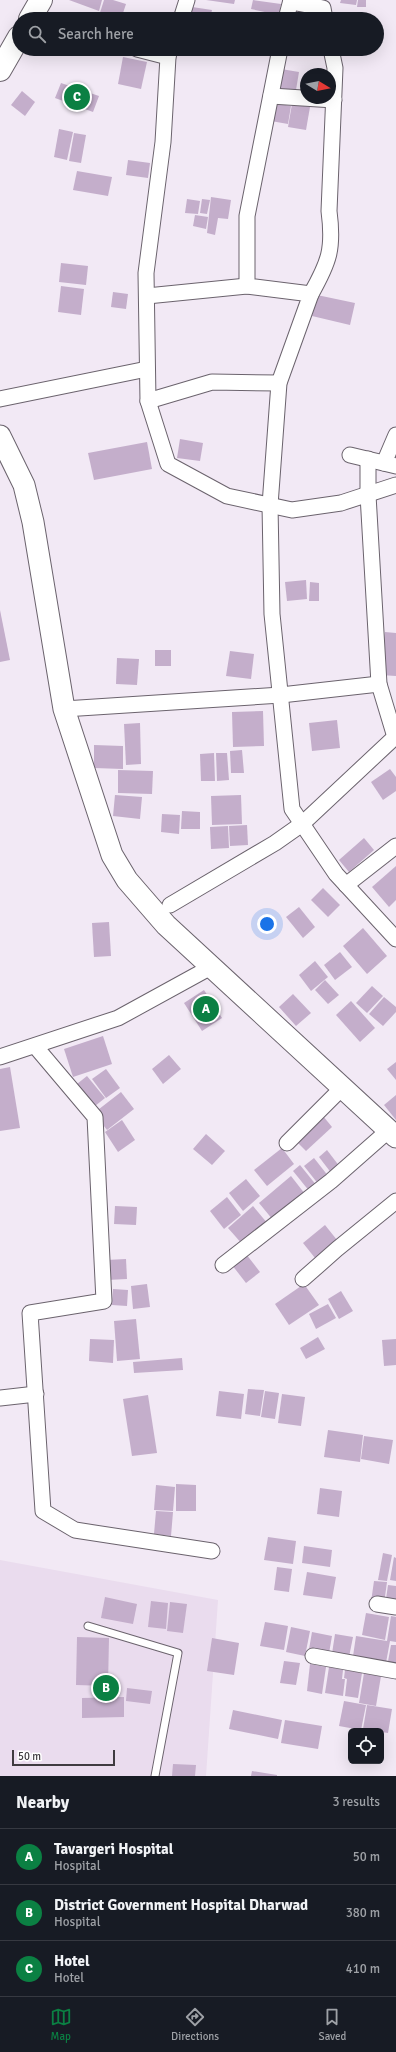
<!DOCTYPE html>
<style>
:root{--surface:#171b24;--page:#242831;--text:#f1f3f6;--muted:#9ea1a6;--line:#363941;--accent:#0b8043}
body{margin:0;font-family:Signika,sans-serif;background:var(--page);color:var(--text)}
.controls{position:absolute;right:12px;bottom:12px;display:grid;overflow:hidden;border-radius:6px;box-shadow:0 4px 16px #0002}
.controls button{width:36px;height:36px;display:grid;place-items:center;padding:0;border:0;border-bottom:1px solid var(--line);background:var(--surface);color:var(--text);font:20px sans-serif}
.compass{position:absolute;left:300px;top:68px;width:36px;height:36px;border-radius:50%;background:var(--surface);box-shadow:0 4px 16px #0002;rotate:100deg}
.scale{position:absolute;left:12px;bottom:10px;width:103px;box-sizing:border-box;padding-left:4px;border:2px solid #3f3b40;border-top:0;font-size:11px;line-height:14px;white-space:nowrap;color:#3f3b40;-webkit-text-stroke:3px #fff;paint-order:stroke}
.you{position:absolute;left:267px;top:924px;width:14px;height:14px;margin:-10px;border:3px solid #fff;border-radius:50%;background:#1a73e8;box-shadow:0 0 0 6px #1a73e833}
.badge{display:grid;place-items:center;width:26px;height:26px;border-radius:50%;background:var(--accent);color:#fff;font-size:13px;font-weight:700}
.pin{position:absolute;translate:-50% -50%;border:2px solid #fff;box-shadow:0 1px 4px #0006}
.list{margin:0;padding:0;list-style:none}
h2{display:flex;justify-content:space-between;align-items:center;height:52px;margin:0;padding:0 16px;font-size:17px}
h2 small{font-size:13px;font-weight:400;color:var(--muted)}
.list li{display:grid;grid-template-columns:26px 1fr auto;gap:12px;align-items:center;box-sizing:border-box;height:56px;padding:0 16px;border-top:1px solid var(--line)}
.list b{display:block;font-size:15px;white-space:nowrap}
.list p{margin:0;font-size:13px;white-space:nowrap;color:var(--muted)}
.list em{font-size:13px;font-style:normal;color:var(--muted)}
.icon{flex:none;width:22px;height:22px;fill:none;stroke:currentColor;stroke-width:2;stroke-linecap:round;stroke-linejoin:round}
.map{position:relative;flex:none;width:396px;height:1776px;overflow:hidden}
.search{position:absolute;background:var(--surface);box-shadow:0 4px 16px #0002;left:12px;right:12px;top:12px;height:44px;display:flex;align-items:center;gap:10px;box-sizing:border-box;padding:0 14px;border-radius:22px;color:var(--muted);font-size:15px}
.sheet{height:220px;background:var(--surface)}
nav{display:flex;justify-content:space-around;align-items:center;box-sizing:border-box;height:56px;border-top:1px solid var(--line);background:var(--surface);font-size:11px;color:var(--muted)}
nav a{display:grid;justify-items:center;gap:2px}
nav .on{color:var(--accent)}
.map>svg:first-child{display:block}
.built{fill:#eadcee}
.building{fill:#c4aecb}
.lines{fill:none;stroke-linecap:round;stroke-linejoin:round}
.lane-casing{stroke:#6b636d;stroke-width:9}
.street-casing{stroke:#6b636d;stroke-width:17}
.secondary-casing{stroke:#6b636d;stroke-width:23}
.primary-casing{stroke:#6b636d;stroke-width:24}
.lane{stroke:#fff;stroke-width:7}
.street{stroke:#fff;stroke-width:15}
.secondary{stroke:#fff;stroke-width:21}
.primary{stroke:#fff;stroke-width:22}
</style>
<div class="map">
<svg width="396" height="1776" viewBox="0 0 396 1776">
<rect width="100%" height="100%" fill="#f2e9f5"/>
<polygon class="built" points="0,1560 218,1600 206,1776 0,1776"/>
<g class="building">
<polygon points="69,0 102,0 99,11"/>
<polygon points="104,0 113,0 126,4 121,19 98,19"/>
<polygon points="206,0 235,0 234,4"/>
<polygon points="253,0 281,4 279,15 251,9"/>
<polygon points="341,0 357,0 356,5 340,3"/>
<polygon points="358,0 366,0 366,7 357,7"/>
<polygon points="192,7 212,10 210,19 191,19"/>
<polygon points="123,57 147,62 141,89 118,84"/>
<polygon points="281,69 299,72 295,96 276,93"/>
<polygon points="61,83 99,96 93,112 55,98"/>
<polygon points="22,91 35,102 25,116 11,105"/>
<polygon points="274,103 291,106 288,124 271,121"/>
<polygon points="292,104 310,107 306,130 288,127"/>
<polygon points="59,129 73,132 67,160 54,157"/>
<polygon points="74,133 86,135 81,163 69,161"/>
<polygon points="128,160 150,163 148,178 126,175"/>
<polygon points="77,171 112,177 108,196 73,190"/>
<polygon points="211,197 231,200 228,219 218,218 215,235 207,233"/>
<polygon points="187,199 200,201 198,214 185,213"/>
<polygon points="202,199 210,200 207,214 200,213"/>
<polygon points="195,215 208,217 206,229 193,226"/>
<polygon points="61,263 88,266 86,285 59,282"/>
<polygon points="61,286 84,289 81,315 58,312"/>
<polygon points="113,292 128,294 126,309 111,307"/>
<polygon points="317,295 355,303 350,325 312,316"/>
<polygon points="180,439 203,443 200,461 177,458"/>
<polygon points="147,442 152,469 94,480 88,453"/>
<polygon points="306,580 307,599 287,601 285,582"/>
<polygon points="310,582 319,583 319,601 309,601"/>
<polygon points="0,610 10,660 0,662"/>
<polygon points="385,632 396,633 396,676 380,675"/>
<rect x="155" y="650" width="16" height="16"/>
<polygon points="230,651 254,654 251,679 226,676"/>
<polygon points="117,658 139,659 137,685 116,684"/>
<polygon points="263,711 264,746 233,747 232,712"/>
<polygon points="337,720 340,748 312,751 309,723"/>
<polygon points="140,723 141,764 126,765 124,724"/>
<polygon points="94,745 123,746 123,769 94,768"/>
<polygon points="242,750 244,773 231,773 230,751"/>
<polygon points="214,753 215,781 201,781 200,754"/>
<polygon points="216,753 227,753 229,780 217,781"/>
<polygon points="390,769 396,777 396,791 383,800 371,782"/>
<polygon points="118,770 153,771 152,794 118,793"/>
<polygon points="115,795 142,797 140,819 113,816"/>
<polygon points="241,795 242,824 212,825 211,796"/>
<polygon points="182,811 200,812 200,829 181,829"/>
<polygon points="162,814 180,815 179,834 161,832"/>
<polygon points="247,825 248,845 230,846 229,826"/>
<polygon points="228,826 229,848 211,849 210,827"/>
<polygon points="364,838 374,850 349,872 339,860"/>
<polygon points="396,866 396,900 389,907 372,887"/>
<polygon points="323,888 340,905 328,917 311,900"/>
<polygon points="299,907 315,927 303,938 286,917"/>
<polygon points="109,922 111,956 94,957 92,923"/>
<polygon points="363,928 387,956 367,974 343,946"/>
<polygon points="340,952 352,967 335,980 324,965"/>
<polygon points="315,961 328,977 311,991 299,975"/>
<polygon points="325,980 339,995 328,1004 315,990"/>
<polygon points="372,986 383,996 367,1013 356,1003"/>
<polygon points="204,990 222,1018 202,1031 184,1003"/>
<polygon points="293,994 311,1013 296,1026 279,1007"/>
<polygon points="384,997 396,1007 396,1012 383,1026 369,1014"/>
<polygon points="351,1001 375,1028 360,1042 336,1015"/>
<polygon points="103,1036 112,1064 73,1077 64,1049"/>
<polygon points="169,1055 181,1069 163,1084 152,1069"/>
<polygon points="396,1062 396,1080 387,1069"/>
<polygon points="10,1067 20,1128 0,1131 0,1069"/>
<polygon points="106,1069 120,1088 106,1098 92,1079"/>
<polygon points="87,1076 105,1098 90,1110 72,1088"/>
<polygon points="121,1092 134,1109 107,1130 94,1113"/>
<polygon points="396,1095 396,1120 384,1105"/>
<polygon points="323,1116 332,1127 306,1151 296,1141"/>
<polygon points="122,1120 135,1140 118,1152 105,1132"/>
<polygon points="206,1134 225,1151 212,1165 193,1149"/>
<polygon points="282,1148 294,1164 267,1186 254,1170"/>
<polygon points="327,1150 340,1167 332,1174 319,1157"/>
<polygon points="314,1158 329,1177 319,1185 304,1166"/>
<polygon points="300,1165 317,1186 310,1192 293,1171"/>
<polygon points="291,1176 305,1194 273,1220 259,1203"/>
<polygon points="246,1179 260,1196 243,1211 229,1193"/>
<polygon points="227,1197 241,1215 224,1229 210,1211"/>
<polygon points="115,1206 137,1207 136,1225 114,1224"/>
<polygon points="253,1206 268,1224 243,1245 228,1228"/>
<polygon points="325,1225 337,1240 315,1258 303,1243"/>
<polygon points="246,1254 260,1272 246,1283 232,1265"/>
<polygon points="126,1259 127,1279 107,1280 106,1260"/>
<polygon points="147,1284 150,1307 133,1309 131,1286"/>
<polygon points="304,1284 319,1305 289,1325 275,1304"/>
<polygon points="113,1289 128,1290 127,1306 112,1305"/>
<polygon points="341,1291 353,1311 339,1319 328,1299"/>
<polygon points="328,1304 336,1318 316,1329 309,1314"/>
<polygon points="136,1319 140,1359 117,1361 114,1321"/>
<polygon points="318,1337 325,1349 306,1359 300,1348"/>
<polygon points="90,1339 114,1340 113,1363 89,1361"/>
<polygon points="396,1339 396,1365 384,1366 382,1340"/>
<polygon points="182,1358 183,1370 134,1373 133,1362"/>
<polygon points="248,1389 264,1390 260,1416 245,1414"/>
<polygon points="219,1391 244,1394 241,1419 216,1416"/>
<polygon points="265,1391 279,1393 275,1419 261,1417"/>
<polygon points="282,1394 305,1397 301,1426 278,1423"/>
<polygon points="148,1395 157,1453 132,1456 123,1399"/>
<polygon points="328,1430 363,1435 360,1462 324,1457"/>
<polygon points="364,1436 393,1440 389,1464 361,1459"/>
<polygon points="176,1484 196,1485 196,1511 176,1511"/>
<polygon points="156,1485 175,1487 173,1511 154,1510"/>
<polygon points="320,1488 342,1491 339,1517 317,1514"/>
<polygon points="156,1511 173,1512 171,1536 154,1534"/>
<polygon points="268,1537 296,1541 293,1564 264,1560"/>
<polygon points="304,1546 332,1550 330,1567 302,1563"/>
<polygon points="383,1553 392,1555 387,1581 378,1580"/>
<polygon points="394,1557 396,1558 396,1581 390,1580"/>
<polygon points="277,1567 292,1569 289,1592 274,1590"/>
<polygon points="307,1572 336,1577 332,1599 303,1595"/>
<polygon points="374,1581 387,1582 384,1604 371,1602"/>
<polygon points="388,1585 396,1586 396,1600 386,1599"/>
<polygon points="105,1597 137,1604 133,1624 101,1618"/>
<polygon points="151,1601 168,1603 166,1629 148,1627"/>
<polygon points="170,1602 187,1604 183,1633 167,1631"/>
<polygon points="366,1613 389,1617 385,1640 362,1635"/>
<polygon points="391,1616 396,1617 396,1642 390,1641 385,1668 352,1663 356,1636 387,1641"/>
<polygon points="265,1622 288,1626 284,1650 260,1646"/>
<polygon points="291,1627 310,1631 305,1656 286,1652"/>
<polygon points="312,1632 332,1636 328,1659 308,1655"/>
<polygon points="335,1634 353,1637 348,1662 331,1660"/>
<polygon points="77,1637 109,1638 108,1686 76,1685"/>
<polygon points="212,1638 239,1643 234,1675 207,1671"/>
<polygon points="391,1645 396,1645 396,1669 387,1667"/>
<polygon points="284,1661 300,1663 296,1685 280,1683"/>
<polygon points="310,1664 326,1667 322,1694 307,1691"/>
<polygon points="329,1667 343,1670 342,1679 345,1679 343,1696 325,1693"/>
<polygon points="345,1670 362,1673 358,1698 345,1696 347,1679 344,1678"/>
<polygon points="364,1673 381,1676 376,1706 359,1703"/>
<polygon points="127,1688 152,1691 150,1704 126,1701"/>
<polygon points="124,1697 124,1717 82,1718 82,1698"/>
<polygon points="344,1701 366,1705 361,1730 339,1726"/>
<polygon points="367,1705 392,1709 388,1733 363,1729"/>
<polygon points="233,1710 282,1720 278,1739 229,1729"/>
<polygon points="285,1720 322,1726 318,1749 281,1743"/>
<polygon points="173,1764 196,1765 195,1776 172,1776"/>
<polygon points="252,1771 277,1775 277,1776 251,1776"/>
</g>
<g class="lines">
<defs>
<polyline id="lane" points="88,1626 178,1653 155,1776"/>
<g id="street">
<polyline points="291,2 323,8 325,19"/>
<polyline points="181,19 187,0"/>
<polyline points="286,19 291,0"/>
<polyline points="137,49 168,57"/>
<polyline points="170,49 168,57 163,142 146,273 148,401 168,464 227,496 292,510 341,503 396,485"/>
<polyline points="280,49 247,216 247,286 311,294 279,383 270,505 272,614 292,809 336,874 396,939"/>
<polyline points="271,96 334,100"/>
<path d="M311 294C329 262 334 249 329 211L335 68 331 49"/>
<polyline points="147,296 247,286"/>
<polyline points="0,399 147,369"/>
<polyline points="148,401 212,382 279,383"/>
<polyline points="350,455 396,466"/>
<polyline points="368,459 368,495 379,684 395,737"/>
<polyline points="384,463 396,435"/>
<polyline points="64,709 281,695 379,684"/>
<polyline points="346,885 396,846"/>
<polyline points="170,905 275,843 302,824 396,736"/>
<polyline points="35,1046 95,1117 104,1301 30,1313 43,1511 75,1530 212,1551"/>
<polyline points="0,1057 118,1018 211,967"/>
<polyline points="287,1143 343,1087"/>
<polyline points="223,1265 331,1181 389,1130"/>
<polyline points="303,1279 337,1249 396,1201"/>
<polyline points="0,1398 36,1394"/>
<polyline points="377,1604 396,1607"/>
<polyline points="313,1656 396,1671"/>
</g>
<polyline id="secondary" points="0,436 24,485 33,522 64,709 112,855 127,880 166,925 396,1137"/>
<g id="primary">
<polyline points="30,19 41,0"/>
<polyline points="0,70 19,37"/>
</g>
</defs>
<use href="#lane" class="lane-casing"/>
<use href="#street" class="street-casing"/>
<use href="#secondary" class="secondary-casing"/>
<use href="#primary" class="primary-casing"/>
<use href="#lane" class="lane"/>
<use href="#street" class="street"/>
<use href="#secondary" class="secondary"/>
<use href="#primary" class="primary"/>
</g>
</svg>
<div class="controls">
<button><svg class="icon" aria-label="locate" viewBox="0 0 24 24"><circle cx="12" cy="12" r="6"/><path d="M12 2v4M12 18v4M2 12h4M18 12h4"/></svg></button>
</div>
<svg class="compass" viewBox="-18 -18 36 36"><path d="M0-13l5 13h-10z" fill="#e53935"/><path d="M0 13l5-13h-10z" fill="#9ea1a6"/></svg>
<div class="scale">50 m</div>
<div class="you"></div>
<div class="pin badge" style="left:206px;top:1009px">A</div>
<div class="pin badge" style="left:106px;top:1688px">B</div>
<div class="pin badge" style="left:77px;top:97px">C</div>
<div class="search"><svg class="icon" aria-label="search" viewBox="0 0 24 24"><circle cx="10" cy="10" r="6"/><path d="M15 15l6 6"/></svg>Search here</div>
</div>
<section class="sheet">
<h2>Nearby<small>3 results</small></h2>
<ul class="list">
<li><span class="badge">A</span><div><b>Tavargeri Hospital</b><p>Hospital</p></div><em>50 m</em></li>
<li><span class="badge">B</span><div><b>District Government Hospital Dharwad</b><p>Hospital</p></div><em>380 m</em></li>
<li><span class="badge">C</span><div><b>Hotel</b><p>Hotel</p></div><em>410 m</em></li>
</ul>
</section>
<nav>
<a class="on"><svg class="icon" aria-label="map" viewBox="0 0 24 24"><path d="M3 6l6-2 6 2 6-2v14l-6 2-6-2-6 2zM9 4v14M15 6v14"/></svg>Map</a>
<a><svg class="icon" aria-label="directions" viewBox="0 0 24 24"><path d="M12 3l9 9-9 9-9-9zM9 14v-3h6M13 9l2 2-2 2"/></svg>Directions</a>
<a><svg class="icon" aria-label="saved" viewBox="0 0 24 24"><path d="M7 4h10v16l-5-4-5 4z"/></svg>Saved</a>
</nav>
